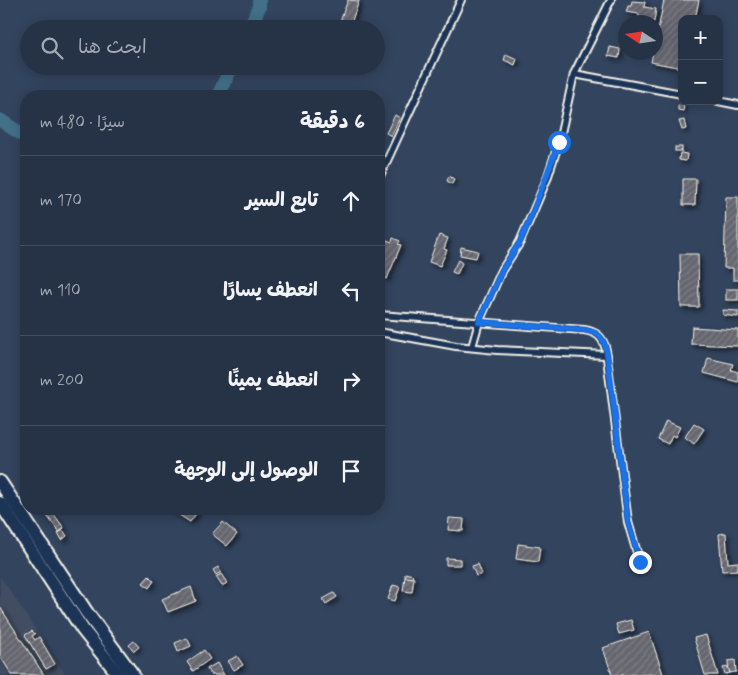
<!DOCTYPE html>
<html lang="ar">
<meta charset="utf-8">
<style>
:root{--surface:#263346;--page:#323f51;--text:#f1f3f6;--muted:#a4aab3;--line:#424e5f}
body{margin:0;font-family:Mynerve,"Playpen Sans Arabic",sans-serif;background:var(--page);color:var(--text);direction:rtl}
.controls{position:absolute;right:15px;top:15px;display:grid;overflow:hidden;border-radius:10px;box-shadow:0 2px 12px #0003}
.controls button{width:45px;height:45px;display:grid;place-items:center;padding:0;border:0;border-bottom:1px solid var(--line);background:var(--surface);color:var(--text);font:25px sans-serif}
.compass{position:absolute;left:618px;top:15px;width:45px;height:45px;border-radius:50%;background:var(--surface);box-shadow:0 2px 12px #0003;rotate:282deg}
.stop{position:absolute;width:15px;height:15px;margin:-11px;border:4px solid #1a73e8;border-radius:50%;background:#fff}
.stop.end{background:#1a73e8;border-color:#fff;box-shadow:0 1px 5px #0008}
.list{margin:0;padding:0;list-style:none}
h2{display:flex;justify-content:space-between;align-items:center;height:65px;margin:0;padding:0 20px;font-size:21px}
h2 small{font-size:16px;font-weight:400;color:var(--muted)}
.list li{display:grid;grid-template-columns:32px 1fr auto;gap:15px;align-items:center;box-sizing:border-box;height:90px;padding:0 20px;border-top:1px solid var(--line)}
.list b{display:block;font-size:19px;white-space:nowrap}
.list em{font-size:16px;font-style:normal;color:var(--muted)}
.icon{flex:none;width:28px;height:28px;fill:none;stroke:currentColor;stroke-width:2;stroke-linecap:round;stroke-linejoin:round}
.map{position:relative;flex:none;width:738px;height:675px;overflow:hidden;direction:ltr}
.search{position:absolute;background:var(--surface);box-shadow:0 2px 12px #0003;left:20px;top:20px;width:365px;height:55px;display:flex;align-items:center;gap:12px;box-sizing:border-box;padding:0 18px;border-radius:28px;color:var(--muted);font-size:19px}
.panel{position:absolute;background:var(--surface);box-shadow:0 2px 12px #0003;left:20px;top:90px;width:365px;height:425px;border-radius:20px;direction:rtl}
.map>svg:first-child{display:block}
.built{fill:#424e63}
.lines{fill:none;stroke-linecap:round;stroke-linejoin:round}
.river{stroke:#436f89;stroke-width:14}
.building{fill:url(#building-hatch);stroke:#f4f1e8;filter:url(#shadow)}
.street-casing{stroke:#f4f1e8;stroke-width:10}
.highway-casing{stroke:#f4f1e8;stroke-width:16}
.street{stroke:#1d3557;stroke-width:6}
.highway{stroke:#1d3557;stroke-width:12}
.route{stroke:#1a73e8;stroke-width:6}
</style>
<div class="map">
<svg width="738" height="675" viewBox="0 0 738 675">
<defs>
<pattern id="building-hatch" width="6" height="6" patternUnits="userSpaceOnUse" patternTransform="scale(1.25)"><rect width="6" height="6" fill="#65666f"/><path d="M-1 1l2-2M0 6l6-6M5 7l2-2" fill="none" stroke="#7c7c84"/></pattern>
<filter id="shadow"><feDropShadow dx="2.5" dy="2.5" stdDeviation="2.5" flood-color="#0009"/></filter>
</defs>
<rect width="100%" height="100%" fill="#33445e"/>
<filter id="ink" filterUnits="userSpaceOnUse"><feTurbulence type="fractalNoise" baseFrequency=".02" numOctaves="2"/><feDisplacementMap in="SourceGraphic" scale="10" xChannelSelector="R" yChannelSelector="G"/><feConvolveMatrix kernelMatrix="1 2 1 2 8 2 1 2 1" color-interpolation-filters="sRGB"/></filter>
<g filter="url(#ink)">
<polygon class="built" points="0,576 66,675 0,675"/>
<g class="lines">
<g class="river">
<polyline points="249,29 259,7 259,0"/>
<polyline points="218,96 232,66"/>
<polyline points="0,120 26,137"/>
</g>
</g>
<g class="building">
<polygon points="348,0 359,1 349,29 337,29"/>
<polygon points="664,0 699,0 695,19 682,19 682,68 651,62 653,52 656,52 656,40"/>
<polygon points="632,1 645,2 644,7 656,9 654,22 642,22 642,19 639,18 639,14 626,12 628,6 631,6"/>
<polygon points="610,47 620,49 619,58 608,56"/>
<polygon points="506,54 517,59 515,65 504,60"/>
<polygon points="678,105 684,106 683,111 678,110"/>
<polygon points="395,115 400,118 391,136 386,133"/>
<polygon points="684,120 686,129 682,130 679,121"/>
<rect x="675" y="147" width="7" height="4"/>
<polygon points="680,153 687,154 686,161 679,160"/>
<polygon points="449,176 454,179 452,184 447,181"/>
<polygon points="683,179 696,179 695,205 683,205"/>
<polygon points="726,197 738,197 738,280 733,280 733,268 724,268"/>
<polygon points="439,235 448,238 444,249 447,250 440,266 429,262"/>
<polygon points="393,238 400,241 398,244 401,245 387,279 379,275 379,244 381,245 384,239 392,242"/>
<polygon points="461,247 478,251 476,258 460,255"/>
<polygon points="680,254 698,254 699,307 681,307"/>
<polygon points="458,260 462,263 457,274 452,272"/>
<rect x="726" y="289" width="12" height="11"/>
<polygon points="723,310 738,311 738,317 723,315"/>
<polygon points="692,327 738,330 738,346 691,344"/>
<polygon points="708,358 733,364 731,370 738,372 738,382 704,373"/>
<polygon points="666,421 680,427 675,437 672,435 668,444 658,439"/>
<polygon points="694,423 704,429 694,444 685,437"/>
<polygon points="42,509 50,509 64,528 59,532"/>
<polygon points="170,509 195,509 198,511 190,522"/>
<polygon points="449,518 464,519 463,531 448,530"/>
<polygon points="223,522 237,534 227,546 212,534"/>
<polygon points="63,530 67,536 62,540 58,533"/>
<polygon points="726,533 728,563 738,562 738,570 722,571 719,534"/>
<polygon points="518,544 540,547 538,562 516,559"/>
<polygon points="446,558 460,559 460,565 446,565"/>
<polygon points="478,564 482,574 476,576 472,566"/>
<polygon points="218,567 221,572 216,575 213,570"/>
<polygon points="405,573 413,575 412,578 405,577"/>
<polygon points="221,574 227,583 222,586 216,577"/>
<polygon points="149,576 154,581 149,588 143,583"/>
<polygon points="405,577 414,578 412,592 403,591"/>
<polygon points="393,585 400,587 395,601 388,599"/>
<polygon points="191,587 196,601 168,612 162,599"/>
<polygon points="334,593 337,597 326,604 323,599"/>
<polygon points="0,607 44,675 12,675 0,656"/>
<polygon points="631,620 634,630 619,634 616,624"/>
<polygon points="32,631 35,634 32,636 35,640 39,637 55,664 46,669 25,635"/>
<polygon points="649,632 663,674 612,675 603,648"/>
<polygon points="706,635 718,675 705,675 694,638"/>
<polygon points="187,638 191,646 178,652 175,643"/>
<polygon points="134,641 139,647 134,651 129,645"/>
<polygon points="204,650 210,659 193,671 187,662"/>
<polygon points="237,656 243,665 234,670 228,661"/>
<polygon points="735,660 736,672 729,673 728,661"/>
<polygon points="217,663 224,675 211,675 207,669"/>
<polygon points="728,667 730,673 725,674 723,668"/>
</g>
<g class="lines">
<defs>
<g id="street">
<polyline points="574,74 682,94"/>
<polyline points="718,101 738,105"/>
<polyline points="379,178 461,0"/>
<path d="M379 315 584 330C597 332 603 337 606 350L628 522 640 563"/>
<polyline points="379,332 456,346 497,350 607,355"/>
<polyline points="472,347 479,322 502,270 520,242 547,179 559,142 574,74 611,0"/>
</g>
<g id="highway">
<polyline points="0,482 87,613 133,675"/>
<polyline points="0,503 83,630 119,675"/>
</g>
</defs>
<use href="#street" class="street-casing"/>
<use href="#highway" class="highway-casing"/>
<use href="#street" class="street"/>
<use href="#highway" class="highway"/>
</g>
</g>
<g class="lines" filter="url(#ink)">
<path class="route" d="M559 142 534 209 520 242 502 270 479 322 584 330C603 333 605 341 608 359L628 522 640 562"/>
</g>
</svg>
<div class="controls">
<button>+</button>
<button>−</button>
</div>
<svg class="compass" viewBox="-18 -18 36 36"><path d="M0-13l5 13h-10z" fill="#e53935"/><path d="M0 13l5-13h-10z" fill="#a4aab3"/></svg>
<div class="stop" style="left:559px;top:142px"></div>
<div class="stop end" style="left:640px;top:562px"></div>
<div class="search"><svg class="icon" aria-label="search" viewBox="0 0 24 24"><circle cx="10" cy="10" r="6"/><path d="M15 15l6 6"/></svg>ابحث هنا</div>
<section class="panel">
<h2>6 دقيقة<small>سيرًا · 480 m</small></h2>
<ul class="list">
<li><svg class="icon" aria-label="ahead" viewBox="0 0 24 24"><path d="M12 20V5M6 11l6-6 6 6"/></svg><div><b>تابع السير</b></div><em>170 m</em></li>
<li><svg class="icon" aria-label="left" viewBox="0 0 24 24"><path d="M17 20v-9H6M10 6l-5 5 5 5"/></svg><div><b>انعطف يسارًا</b></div><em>110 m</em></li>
<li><svg class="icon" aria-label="right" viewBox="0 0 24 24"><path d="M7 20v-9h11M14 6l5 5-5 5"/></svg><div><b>انعطف يمينًا</b></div><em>200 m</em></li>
<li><svg class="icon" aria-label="arrive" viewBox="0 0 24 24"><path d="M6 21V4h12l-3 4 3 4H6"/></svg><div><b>الوصول إلى الوجهة</b></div></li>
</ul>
</section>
</div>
